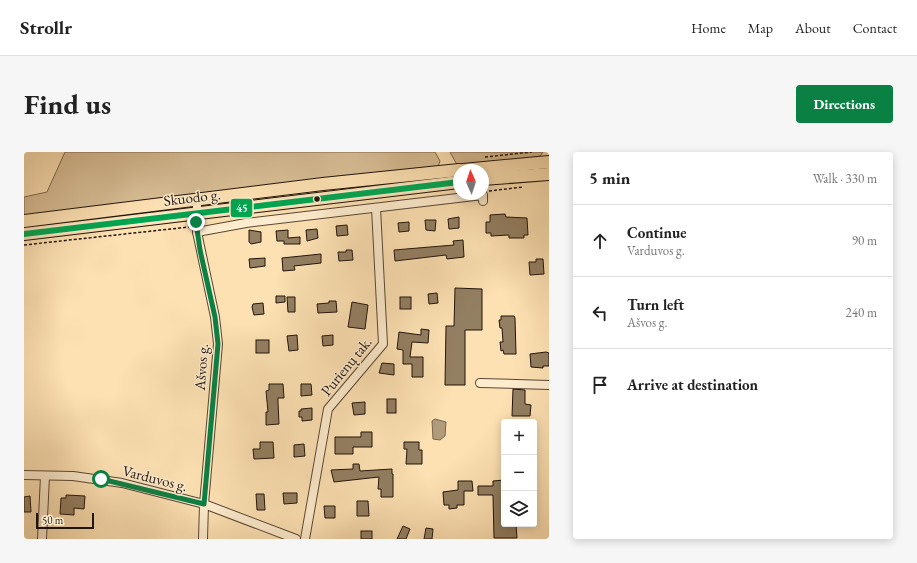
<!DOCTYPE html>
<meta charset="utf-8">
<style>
:root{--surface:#fff;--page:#f6f6f6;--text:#222;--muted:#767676;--line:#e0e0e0;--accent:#0b8043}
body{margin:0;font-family:"EB Garamond",serif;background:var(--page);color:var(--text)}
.controls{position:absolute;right:12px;bottom:12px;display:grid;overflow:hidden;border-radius:4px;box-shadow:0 2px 10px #0003}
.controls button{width:36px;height:36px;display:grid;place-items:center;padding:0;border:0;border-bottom:1px solid var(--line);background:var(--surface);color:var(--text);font:20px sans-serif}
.compass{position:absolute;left:429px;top:12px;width:36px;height:36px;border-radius:50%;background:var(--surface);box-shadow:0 2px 10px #0003;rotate:357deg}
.scale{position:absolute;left:12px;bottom:10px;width:58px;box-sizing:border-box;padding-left:4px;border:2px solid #21140b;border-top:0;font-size:11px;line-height:14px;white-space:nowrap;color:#21140b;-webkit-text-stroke:3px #feecce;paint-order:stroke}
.stop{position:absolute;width:12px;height:12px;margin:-9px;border:3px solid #0b8043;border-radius:50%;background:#fff}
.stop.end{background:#0b8043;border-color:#fff;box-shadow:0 1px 4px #0008}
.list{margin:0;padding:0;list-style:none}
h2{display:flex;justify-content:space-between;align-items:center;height:52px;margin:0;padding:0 16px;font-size:17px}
h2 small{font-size:13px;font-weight:400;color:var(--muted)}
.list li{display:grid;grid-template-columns:26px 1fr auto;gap:12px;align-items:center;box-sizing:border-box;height:72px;padding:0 16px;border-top:1px solid var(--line)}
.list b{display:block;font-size:15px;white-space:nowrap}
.list p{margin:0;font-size:13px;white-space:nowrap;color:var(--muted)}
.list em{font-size:13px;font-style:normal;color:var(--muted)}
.icon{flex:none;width:22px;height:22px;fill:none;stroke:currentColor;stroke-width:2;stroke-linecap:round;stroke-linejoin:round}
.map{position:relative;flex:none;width:525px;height:387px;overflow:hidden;border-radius:4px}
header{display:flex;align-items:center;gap:24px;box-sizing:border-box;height:56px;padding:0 20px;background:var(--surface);border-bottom:1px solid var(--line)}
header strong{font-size:19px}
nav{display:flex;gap:22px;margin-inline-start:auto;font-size:14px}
.intro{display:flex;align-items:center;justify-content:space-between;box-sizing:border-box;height:96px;padding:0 24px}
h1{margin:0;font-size:28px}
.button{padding:10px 18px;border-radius:4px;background:var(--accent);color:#fff;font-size:14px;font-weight:700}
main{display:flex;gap:24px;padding:0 24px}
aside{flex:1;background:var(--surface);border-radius:4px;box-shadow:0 2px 10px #0003}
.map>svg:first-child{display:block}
.green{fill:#d8be96;stroke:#7c6950}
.water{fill:#b29b7a;stroke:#78654e}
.building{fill:#937f62;stroke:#21140b}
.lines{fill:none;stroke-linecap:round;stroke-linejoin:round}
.street-casing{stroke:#584735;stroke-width:10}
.primary-casing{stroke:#21140b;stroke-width:14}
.path{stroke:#21140b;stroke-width:1.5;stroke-dasharray:3 2;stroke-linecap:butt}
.street{stroke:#feecce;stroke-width:8}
.primary{stroke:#fde1b3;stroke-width:12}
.bus-1-casing{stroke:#feecce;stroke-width:9}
.bus-1{stroke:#00a651;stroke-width:6}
.route{stroke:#0b8043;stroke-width:5}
.bus-dot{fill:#21140b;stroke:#feecce;stroke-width:1.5}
.labels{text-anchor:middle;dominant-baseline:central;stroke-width:3;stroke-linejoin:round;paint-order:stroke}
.street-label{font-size:15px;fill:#21140b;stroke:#feecce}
.line-badge{stroke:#feecce;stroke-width:1.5}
.badge-label{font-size:11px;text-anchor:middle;font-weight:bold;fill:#fff}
</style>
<header>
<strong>Strollr</strong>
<nav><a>Home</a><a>Map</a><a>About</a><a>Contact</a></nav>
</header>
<div class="intro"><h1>Find us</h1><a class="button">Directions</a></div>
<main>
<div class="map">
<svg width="525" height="387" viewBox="0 0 525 387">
<rect width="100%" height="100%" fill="#fde1b3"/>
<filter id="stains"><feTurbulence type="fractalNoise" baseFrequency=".005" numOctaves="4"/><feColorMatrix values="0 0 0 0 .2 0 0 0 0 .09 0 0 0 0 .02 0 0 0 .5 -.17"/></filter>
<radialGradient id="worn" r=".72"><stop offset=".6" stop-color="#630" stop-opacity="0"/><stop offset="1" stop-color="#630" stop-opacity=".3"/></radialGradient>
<g class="green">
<polygon points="41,0 411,0 416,9 414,15 0,64 0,45 23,40"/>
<polygon points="426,0 519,0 516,4 511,5 436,14 432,11"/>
</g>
<polygon class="water" points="411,267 422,270 421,284 416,288 409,287 408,269"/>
<g class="building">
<polygon points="481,62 482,65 503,66 504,83 500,83 500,86 485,86 485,83 467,84 467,81 462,81 462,70 466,70 466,63"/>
<polygon points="435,65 435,76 425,77 424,67"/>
<polygon points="401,68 412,68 411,79 402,78"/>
<polygon points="385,70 385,79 375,80 374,71"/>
<polygon points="323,73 324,83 313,84 312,74"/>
<polygon points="293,77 294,86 283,89 282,78"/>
<polygon points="225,78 237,80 237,90 227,92 225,90"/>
<polygon points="264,78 264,86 276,85 276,92 260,92 260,89 253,89 252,79"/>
<polygon points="439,88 440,105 423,107 422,103 371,109 370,98 430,93 429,89"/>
<polygon points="322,98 328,98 329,108 315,109 314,100 322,100"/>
<polygon points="297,102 297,111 270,114 271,118 259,119 258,106"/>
<polygon points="241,106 241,114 226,116 225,107"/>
<polygon points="512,107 519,107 520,122 506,123 505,110 512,110"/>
<polygon points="431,136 458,137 458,178 441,178 441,233 421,233 422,174 430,174"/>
<polygon points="413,141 414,151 405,152 404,142"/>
<polygon points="252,144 261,144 261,150 252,151"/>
<polygon points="263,145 271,145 271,160 264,160"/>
<rect x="376" y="145" width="11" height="12"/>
<polygon points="305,149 312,149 313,160 294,161 293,152 305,151"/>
<polygon points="328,150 344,153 341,177 324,175"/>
<polygon points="239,151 240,162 230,163 228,155 229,152"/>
<polygon points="477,164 490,164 491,166 492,202 480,202 479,198 477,199 476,190 479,190 478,176 476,176 475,168 477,168"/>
<polygon points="397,177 405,178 404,191 388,190 386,205 399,205 399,225 388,225 388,212 379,212 379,198 373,197 375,180 397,183"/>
<polygon points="273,183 274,198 265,199 263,184"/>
<polygon points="309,183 309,193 299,194 298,184"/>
<rect x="232" y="188" width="13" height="13"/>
<polygon points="522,200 525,201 525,214 519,214 519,216 507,215 506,202"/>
<polygon points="358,211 370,212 370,223 355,221"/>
<polygon points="245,232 259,232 260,246 254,246 254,250 255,272 242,273 242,260 244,260 242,239 245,238"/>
<polygon points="277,232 287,232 288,243 277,244"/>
<polygon points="489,237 501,238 501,252 507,253 506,264 488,264"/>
<rect x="363" y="247" width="9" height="14"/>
<polygon points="341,250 341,262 330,263 328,251"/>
<polygon points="288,256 288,268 278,269 278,265 275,265 275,259 277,259 277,257"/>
<polygon points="337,280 348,280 348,295 329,295 329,302 311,302 311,285 337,285"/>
<polygon points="236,290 249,290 250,306 230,307 229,297 236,297"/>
<polygon points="380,290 395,290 395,298 398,298 398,312 382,312 383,297 380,297"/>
<polygon points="280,292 281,304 270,305 270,293"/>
<polygon points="329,312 335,312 336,319 368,317 368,322 369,322 369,345 357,345 357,337 354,337 355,325 310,330 307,318 329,317"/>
<polygon points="480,328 480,372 492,372 493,386 470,386 469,343 454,343 454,334 469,334 469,329"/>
<polygon points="434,329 448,329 449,339 440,339 440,353 433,353 433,356 425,357 425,353 420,353 419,340 434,338"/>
<polygon points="259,341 273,341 273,351 260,352"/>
<polygon points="232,342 240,342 241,358 233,358"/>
<polygon points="42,343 61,344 60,357 50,356 50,363 36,362 37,346 42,346"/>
<polygon points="6,344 7,360 0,360 0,345"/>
<polygon points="333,349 344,349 345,364 333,364"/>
<polygon points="300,354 311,354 311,366 301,366"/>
<polygon points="379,374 386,377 382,387 373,387"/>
<polygon points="402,376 409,377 408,387 400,387"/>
<rect x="337" y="379" width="11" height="8"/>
</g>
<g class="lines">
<defs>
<g id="street">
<polyline points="173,48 173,80 191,165 194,192 180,352 179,387"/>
<polyline points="173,80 222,71 459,43 459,49"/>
<polyline points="456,231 525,233"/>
<polyline points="0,323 49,324 98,331 180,352 272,387"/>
<polyline points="18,387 21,324"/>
<polyline points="281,387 304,257 359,192 352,56"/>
</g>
<g id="primary">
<polyline points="439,18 525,10"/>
<polyline points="459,27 525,22"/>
<polyline points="0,69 299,32 435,18"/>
<polyline points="0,82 435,30"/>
</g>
</defs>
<use href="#street" class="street-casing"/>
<use href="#primary" class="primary-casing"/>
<g class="path">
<polyline points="461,5 508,0"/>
<polyline points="465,39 499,35"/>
<polyline points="0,93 165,75"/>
</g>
<use href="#street" class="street"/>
<use href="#primary" class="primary"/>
<defs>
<polyline id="bus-1" points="0,82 435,30"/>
</defs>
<use href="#bus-1" class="bus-1-casing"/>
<use href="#bus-1" class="bus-1"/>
</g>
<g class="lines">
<polyline class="route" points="77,327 180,352 194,192 191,165 176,98 172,70"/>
</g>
<circle class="bus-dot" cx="293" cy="47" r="3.5"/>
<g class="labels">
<g class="street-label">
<text transform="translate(168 45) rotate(-7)">Skuodo g.</text>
<text transform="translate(322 214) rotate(-51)">Purienų tak.</text>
<text transform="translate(177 215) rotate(-86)">Ašvos g.</text>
<text transform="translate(131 326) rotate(14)">Varduvos g.</text>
</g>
</g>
<rect class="line-badge" x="206" y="46" width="23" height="20" rx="4" fill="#00a651"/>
<g class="badge-label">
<text x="218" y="60">45</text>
</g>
<rect width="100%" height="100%" filter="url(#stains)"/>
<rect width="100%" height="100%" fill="url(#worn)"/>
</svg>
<div class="controls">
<button>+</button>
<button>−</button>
<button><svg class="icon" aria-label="layers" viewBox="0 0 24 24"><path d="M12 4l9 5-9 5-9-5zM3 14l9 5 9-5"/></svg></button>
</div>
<svg class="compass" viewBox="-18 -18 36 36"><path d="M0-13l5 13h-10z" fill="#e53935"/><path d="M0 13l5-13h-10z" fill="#767676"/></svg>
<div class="scale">50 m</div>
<div class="stop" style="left:77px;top:327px"></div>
<div class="stop end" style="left:172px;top:70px"></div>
</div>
<aside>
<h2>5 min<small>Walk · 330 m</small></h2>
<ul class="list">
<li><svg class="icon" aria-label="ahead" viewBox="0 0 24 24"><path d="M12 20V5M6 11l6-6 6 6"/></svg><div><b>Continue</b><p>Varduvos g.</p></div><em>90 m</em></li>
<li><svg class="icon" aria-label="left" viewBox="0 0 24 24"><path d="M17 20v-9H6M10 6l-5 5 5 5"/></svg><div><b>Turn left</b><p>Ašvos g.</p></div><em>240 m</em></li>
<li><svg class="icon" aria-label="arrive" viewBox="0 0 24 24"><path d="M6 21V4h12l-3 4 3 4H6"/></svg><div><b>Arrive at destination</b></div></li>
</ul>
</aside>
</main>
